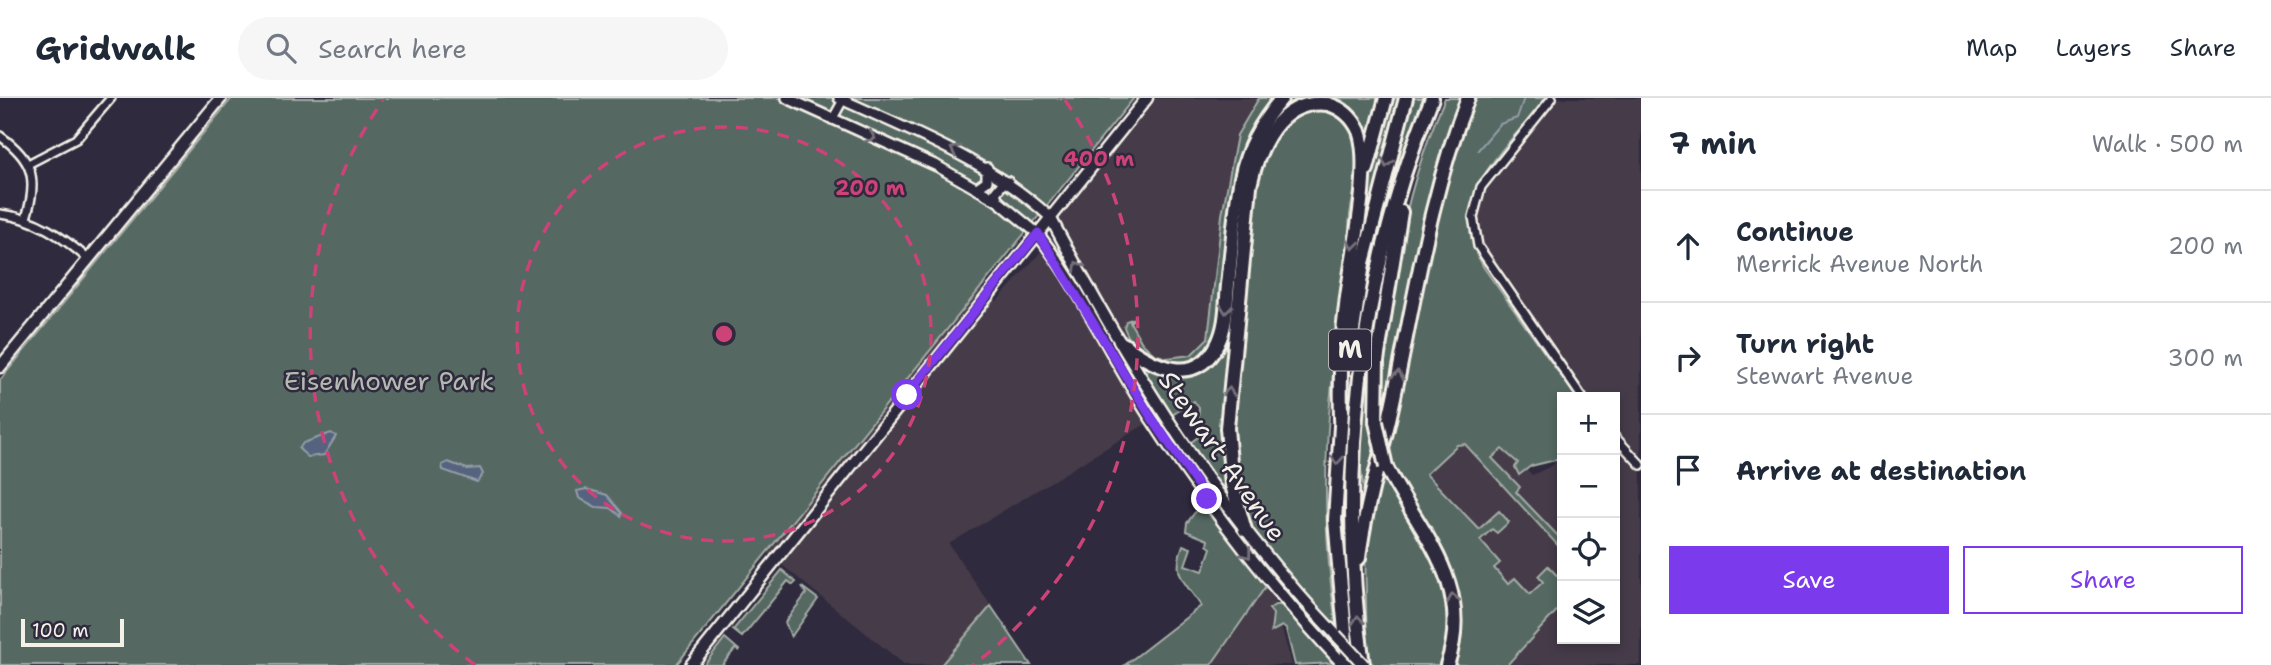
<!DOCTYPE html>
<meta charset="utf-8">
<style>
:root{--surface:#fff;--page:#f6f6f7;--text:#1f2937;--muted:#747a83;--line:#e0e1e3;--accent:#7c3aed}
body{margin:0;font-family:"Shantell Sans",sans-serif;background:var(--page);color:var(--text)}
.controls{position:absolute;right:21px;bottom:21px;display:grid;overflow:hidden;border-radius:0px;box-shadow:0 4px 10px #0003}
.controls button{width:63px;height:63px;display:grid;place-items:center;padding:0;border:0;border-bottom:2px solid var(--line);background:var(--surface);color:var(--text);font:35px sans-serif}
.scale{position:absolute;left:21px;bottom:18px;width:103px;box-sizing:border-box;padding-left:7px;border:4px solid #f4f1e8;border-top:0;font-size:19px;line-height:24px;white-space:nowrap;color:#f4f1e8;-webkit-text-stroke:5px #2f2a3d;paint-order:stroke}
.stop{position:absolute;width:21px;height:21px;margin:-16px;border:5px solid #7c3aed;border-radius:50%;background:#fff}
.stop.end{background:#7c3aed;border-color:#fff;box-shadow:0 2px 7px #0008}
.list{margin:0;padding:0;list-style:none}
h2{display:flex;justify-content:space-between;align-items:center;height:91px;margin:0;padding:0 28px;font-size:30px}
h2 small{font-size:23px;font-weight:400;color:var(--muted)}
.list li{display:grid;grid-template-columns:46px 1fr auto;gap:21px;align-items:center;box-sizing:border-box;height:112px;padding:0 28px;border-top:2px solid var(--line)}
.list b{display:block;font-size:26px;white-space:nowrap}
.list p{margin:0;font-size:23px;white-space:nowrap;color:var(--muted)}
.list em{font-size:23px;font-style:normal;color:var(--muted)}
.actions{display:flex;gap:14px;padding:21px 28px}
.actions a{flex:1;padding:16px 0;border:2px solid var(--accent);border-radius:0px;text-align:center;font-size:24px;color:var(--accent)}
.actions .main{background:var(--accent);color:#fff}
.icon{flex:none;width:38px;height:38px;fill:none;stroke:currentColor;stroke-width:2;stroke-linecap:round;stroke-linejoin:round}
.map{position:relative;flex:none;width:1641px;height:567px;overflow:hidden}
header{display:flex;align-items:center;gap:42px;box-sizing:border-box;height:98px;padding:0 35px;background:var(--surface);border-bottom:2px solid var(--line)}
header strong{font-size:33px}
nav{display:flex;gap:38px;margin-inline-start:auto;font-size:24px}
.search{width:490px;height:63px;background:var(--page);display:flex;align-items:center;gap:18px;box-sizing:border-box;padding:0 24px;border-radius:38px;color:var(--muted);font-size:26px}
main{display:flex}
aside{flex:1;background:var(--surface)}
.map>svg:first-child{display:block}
.built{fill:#453b49}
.green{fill:#546862;stroke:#a4aca5;stroke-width:2}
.water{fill:#54637e;stroke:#949ca8;stroke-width:2}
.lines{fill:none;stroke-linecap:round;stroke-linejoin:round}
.stream{stroke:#949ca8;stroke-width:2}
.minor-casing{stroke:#f4f1e8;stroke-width:12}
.tertiary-casing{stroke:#f4f1e8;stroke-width:14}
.secondary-casing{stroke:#f4f1e8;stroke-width:15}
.motorway-casing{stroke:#f4f1e8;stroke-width:18}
.minor{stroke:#2f2a3d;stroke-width:7}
.tertiary{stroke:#2f2a3d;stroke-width:9}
.secondary{stroke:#2f2a3d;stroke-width:10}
.motorway{stroke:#2f2a3d;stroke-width:12}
.secondary-bridge-casing{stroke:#f4f1e8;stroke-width:15;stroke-linecap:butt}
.motorway-bridge-casing{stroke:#f4f1e8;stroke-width:18;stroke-linecap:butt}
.secondary-bridge{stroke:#2f2a3d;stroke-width:10}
.motorway-bridge{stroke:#2f2a3d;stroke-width:12}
.oneway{stroke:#747079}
.route{stroke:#7c3aed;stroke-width:9}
.ring{fill:none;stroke:#cc4377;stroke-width:3.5;stroke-dasharray:12 9}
.labels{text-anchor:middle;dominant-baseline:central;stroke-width:5;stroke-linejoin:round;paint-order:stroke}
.shield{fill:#2f2a3d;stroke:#b9b5b5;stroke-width:2}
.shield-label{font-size:24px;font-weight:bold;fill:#f4f1e8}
.park-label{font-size:26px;fill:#b4bab2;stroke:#2f2a3d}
.street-label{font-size:26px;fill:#f4f1e8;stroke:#2f2a3d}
.centre{fill:#cc4377;stroke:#2f2a3d;stroke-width:3.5}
.ring-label{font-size:21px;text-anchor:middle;font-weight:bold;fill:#cc4377;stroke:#2f2a3d;stroke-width:5;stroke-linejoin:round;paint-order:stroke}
</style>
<header>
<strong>Gridwalk</strong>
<div class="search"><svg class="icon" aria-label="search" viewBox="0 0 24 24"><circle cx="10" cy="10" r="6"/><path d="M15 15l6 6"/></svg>Search here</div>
<nav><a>Map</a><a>Layers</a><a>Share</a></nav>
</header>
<main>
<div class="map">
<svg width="1641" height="567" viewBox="0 0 1641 567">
<rect width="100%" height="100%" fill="#2f2a3d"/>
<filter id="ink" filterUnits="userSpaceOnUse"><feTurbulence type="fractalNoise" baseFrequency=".0143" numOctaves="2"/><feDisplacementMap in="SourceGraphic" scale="14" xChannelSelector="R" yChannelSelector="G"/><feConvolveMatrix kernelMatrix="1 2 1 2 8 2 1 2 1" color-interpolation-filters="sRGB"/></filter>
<g filter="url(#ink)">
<g class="built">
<polygon points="1146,0 1259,0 1237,37 1222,117 1208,240 1191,257 1150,261 1142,269 1134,267 1047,120"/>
<polygon points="1554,0 1641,0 1641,567 1469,567 1477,517 1397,362 1480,322 1532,377 1553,367 1562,350 1562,541 1615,541 1615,299 1572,299 1447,120"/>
<polygon points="1045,149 1149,324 949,446 991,508 941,567 905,567 766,454 979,189 997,203"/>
<polygon points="1269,486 1292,567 1212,567"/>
</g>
<g class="green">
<polygon points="232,0 1134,0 676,567 0,567 0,282"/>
<path d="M1259 0H1276L1254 31 1220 229C1216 238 1211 251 1203 257 1175 279 1135 261 1124 229L1126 223 1135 220 1130 224 1142 245 1154 256 1167 260 1191 257 1208 240 1222 117 1237 37Z"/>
<polygon points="1287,0 1380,0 1368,49 1361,31 1316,0 1296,3 1284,10 1280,6"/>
<polygon points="1390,0 1400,0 1360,147 1365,94"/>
<polygon points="1413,0 1423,0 1394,80 1371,168 1369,165 1395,55"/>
<path d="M1445 0H1463C1442 57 1423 116 1411 176 1401 225 1394 274 1380 323 1386 209 1398 106 1445 0Z"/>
<path d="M1473 0H1548C1505 51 1442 99 1484 170L1576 299H1562V358L1559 361 1531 368 1519 377 1515 369 1518 365 1502 351 1492 360 1520 389 1516 394 1562 442V452L1465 346 1457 347 1426 376 1479 431 1499 413 1509 424 1497 435 1492 431 1480 442 1500 465 1494 470 1508 486 1515 480 1530 496 1543 484 1538 478 1548 468 1562 483V507L1507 567H1452L1451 471 1408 402 1387 357 1426 157 1448 73Z"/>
<path d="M1314 9C1332 12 1349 19 1356 38 1365 63 1353 92 1350 117 1348 138 1348 160 1346 181 1342 213 1337 245 1333 277 1323 359 1324 446 1336 527L1323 517 1256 437 1240 407 1230 342 1258 70 1280 25Z"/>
<polygon points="1224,242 1229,243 1221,331 1226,388 1220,387 1190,345 1206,333 1198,320 1199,310 1194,303 1172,317 1142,269 1178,276"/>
<polygon points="1366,275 1370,279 1370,314 1375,353 1364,393 1359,361"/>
<polygon points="1382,374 1420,444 1422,442 1442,477 1452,530 1442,567 1374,567 1367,560 1365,445"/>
<path d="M1196 413 1209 415 1266 488 1211 567H1125L1201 508C1185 483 1171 478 1183 447L1191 450 1185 467 1203 473 1211 450 1207 447 1208 442 1186 433 1187 425Z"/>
<polygon points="782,472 796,484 793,487 788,483 742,539 733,532"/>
<polygon points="802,489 818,501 791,539 785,524 806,496"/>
<polygon points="1275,507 1282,507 1333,565 1295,567 1286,531 1282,528 1271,534 1273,516 1269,511"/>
<polygon points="991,508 1031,567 941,567"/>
<polygon points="725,540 740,553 735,551 722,567 704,567"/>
</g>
<g class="water">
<polygon points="331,335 336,338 324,357 308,359 299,351 303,345"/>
<polygon points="448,364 467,371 480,370 483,376 477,384 443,372 442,367"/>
<polygon points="586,391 607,397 622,415 621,418 611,410 596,409 579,400 577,393"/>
</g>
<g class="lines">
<polyline class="stream" points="1478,52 1500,26 1517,20 1524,0"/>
<defs>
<g id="minor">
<polyline points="1552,0 1481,89 1473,119 1478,148 1582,299"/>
<polyline points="832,22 843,2"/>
<path d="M0 38C34 62 38 82 26 120"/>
<polyline points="28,66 76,41 111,0"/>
<path d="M0 116C36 120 62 138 89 162"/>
<polyline points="1615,339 1641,367"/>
</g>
<g id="tertiary">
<polyline points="787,0 937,68 998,103 1037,135"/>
<path d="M839 0C914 35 988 62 1050 119"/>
<polyline points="977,90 987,83 987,70"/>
<polyline points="998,103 995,95 1003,85 1008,84"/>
</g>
<g id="secondary">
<path d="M1050 119C1129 268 1219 415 1336 537"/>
<path d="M1037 135C1081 191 1110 257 1148 316 1206 406 1271 490 1344 567"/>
<polyline points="0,269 221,0"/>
<polyline points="691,567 1147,0"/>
</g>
<g id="motorway">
<polyline points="1367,71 1386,0"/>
<path d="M1123 246C1152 268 1196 291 1218 245 1227 227 1226 206 1228 187 1232 151 1234 115 1241 80 1247 49 1261 24 1282 0"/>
<polyline points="1349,259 1363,165 1406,0"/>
<polyline points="1342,312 1335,422 1348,567"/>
<polyline points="1376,324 1377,263 1401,114"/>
<path d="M1386 369C1420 435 1475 487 1447 567"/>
<path d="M1245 432 1232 387 1227 330 1250 88C1258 51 1278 0 1328 6 1342 10 1353 20 1359 33 1373 70 1350 166 1346 208 1341 245 1340 282 1341 320"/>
<path d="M1359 460C1366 403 1384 350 1395 294 1416 194 1430 96 1468 0"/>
<path d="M1363 567C1336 376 1359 178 1432 0"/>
</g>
</defs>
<use href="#minor" class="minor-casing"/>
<use href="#tertiary" class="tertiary-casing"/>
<use href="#secondary" class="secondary-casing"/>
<use href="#motorway" class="motorway-casing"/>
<use href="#minor" class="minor"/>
<use href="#tertiary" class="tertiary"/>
<use href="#secondary" class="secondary"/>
<use href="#motorway" class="motorway"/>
<defs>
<polyline id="secondary-bridge" points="1336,537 1364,567"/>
<polyline id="motorway-bridge" points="1376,324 1386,369"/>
</defs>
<use href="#secondary-bridge" class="secondary-bridge-casing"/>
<use href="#motorway-bridge" class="motorway-bridge-casing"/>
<use href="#secondary-bridge" class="secondary-bridge"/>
<use href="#motorway-bridge" class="motorway-bridge"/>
</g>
<defs><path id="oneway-chevron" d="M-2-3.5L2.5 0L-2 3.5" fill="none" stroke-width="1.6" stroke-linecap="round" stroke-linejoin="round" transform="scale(1.75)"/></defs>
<g class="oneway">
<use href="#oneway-chevron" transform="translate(871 39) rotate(23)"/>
<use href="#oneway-chevron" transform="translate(955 52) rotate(-154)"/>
<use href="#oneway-chevron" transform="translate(1387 65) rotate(104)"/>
<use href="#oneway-chevron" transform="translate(1353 147) rotate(97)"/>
<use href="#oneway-chevron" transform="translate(1078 168) rotate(-120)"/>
<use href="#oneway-chevron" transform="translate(1226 211) rotate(96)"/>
<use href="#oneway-chevron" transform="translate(1398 277) rotate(-80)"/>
<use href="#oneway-chevron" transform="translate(1229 294) rotate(-85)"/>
<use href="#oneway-chevron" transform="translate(1337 362) rotate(95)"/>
<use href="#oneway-chevron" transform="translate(1247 456) rotate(52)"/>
<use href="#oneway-chevron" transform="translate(1453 500) rotate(-100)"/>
<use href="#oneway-chevron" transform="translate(1358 522) rotate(-96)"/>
</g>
</g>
<g class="lines" filter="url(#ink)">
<polyline class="route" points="907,297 1038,135 1149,316 1207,401"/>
</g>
<g class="ring">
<circle cx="724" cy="236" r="207"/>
<path d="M475 567A414 414 0 0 1 383 2M1065 2A414 414 0 0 1 973 567"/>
</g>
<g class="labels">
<rect class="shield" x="1329" y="231.5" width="42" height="41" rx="5"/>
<g class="shield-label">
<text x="1350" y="252">M</text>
</g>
<g class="park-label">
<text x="389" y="282">Eisenhower Park</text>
</g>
<g class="street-label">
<text transform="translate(1223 358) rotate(55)">Stewart Avenue</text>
</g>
</g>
<circle cx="724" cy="236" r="10" class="centre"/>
<g class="ring-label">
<text x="1099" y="68">400 m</text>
<text x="870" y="97">200 m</text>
</g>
</svg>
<div class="controls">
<button>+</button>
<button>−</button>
<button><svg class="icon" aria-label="locate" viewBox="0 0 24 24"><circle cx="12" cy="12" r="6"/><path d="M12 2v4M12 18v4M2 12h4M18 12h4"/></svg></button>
<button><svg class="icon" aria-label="layers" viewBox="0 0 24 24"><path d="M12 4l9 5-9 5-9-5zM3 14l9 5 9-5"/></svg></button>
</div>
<div class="scale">100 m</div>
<div class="stop" style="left:907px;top:297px"></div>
<div class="stop end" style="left:1207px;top:401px"></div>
</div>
<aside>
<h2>7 min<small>Walk · 500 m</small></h2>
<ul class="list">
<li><svg class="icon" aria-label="ahead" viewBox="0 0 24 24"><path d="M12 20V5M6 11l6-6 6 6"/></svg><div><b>Continue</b><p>Merrick Avenue North</p></div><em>200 m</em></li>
<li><svg class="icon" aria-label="right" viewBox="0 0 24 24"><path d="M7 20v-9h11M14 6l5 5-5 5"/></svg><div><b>Turn right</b><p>Stewart Avenue</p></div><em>300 m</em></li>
<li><svg class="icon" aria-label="arrive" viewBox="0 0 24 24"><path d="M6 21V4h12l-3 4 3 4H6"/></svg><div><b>Arrive at destination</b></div></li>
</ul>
<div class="actions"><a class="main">Save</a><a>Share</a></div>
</aside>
</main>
